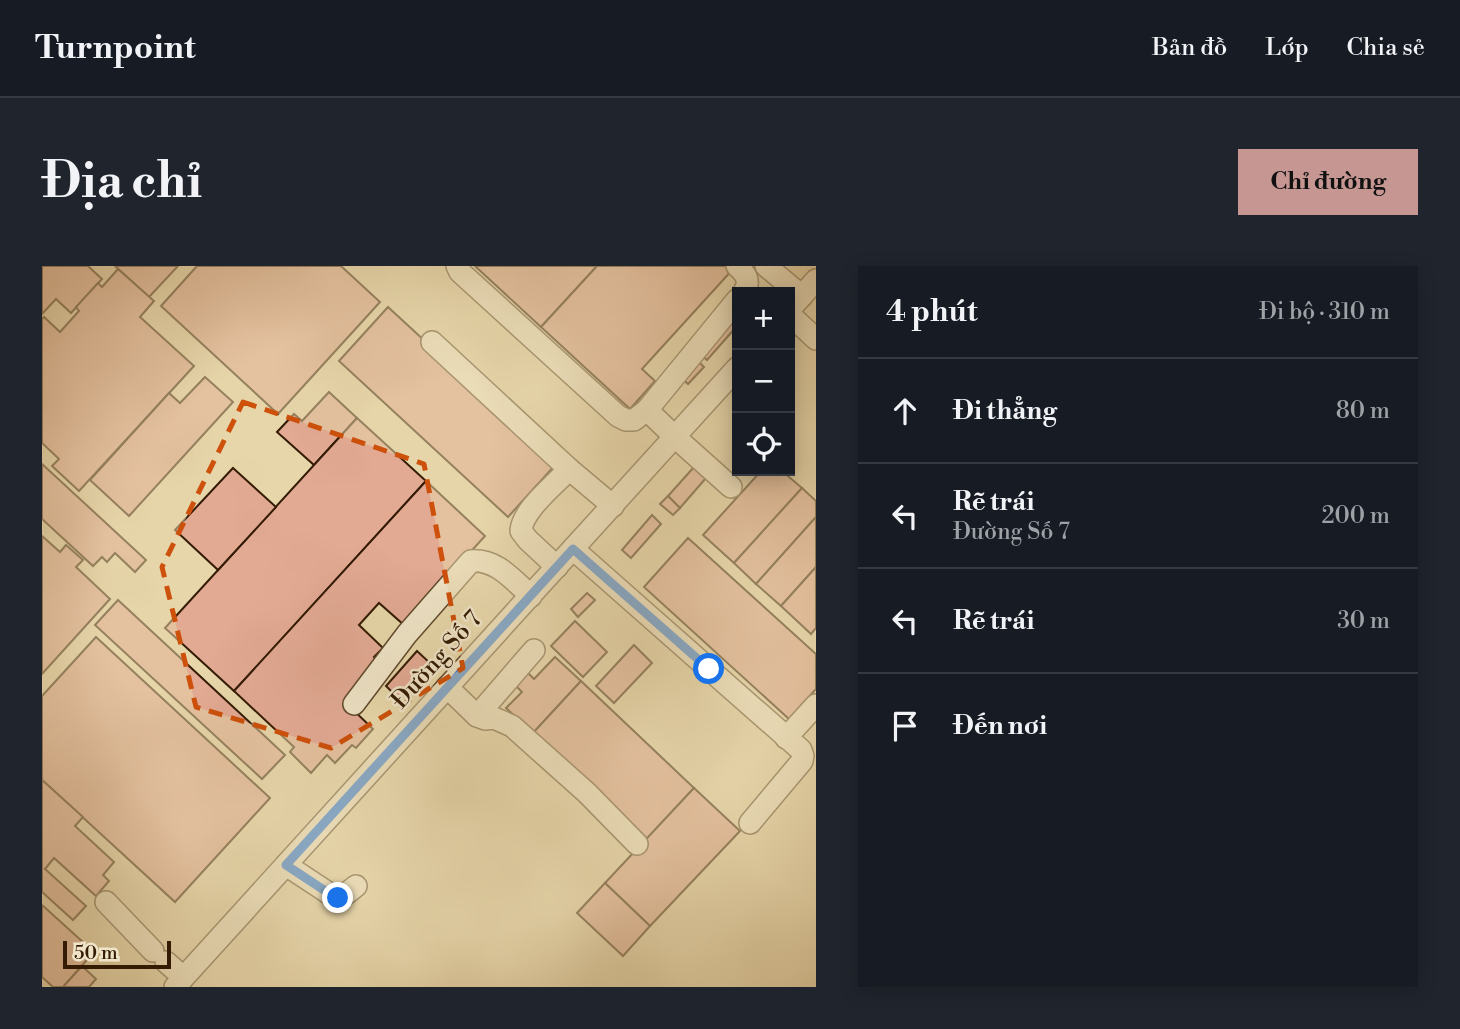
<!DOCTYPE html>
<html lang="vi">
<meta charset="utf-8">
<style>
:root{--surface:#171b24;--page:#20242c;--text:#f1f3f6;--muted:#9ea1a6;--line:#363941;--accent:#c59692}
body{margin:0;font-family:"Libre Bodoni",serif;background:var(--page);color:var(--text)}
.controls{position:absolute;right:21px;top:21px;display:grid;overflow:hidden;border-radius:0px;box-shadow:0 4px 18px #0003}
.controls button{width:63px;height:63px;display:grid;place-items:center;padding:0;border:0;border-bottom:2px solid var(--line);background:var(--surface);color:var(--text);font:35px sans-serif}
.scale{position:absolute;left:21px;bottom:18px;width:108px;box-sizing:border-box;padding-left:7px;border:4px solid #341b04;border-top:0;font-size:19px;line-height:24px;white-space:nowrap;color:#341b04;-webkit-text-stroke:5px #efe4c7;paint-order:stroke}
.stop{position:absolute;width:21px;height:21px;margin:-16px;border:5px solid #1a73e8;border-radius:50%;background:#fff}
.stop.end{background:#1a73e8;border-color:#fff;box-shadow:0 2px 7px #0008}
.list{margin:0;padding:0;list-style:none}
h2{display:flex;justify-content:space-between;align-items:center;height:91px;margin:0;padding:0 28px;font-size:30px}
h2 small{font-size:23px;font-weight:400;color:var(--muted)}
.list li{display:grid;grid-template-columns:46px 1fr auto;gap:21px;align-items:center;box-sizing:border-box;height:105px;padding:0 28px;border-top:2px solid var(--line)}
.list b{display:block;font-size:26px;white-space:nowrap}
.list p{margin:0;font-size:23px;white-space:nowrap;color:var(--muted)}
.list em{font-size:23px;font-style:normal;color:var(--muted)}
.icon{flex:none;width:38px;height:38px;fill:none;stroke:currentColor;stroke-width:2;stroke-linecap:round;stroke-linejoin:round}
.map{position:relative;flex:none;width:774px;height:721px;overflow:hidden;border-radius:0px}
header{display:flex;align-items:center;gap:42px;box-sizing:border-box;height:98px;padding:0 35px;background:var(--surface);border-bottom:2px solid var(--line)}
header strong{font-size:33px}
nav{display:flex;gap:38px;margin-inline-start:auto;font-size:24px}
.intro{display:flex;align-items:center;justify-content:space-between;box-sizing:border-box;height:168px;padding:0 42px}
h1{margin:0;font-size:49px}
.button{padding:18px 32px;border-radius:0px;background:var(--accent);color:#111;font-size:24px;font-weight:700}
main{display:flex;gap:42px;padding:0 42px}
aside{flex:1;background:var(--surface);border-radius:0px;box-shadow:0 4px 18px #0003}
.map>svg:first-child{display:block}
.building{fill:#e2a993;stroke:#341b04;stroke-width:2}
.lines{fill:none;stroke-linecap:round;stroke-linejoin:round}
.minor-casing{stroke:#604a2d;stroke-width:24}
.minor{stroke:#efe4c7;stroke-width:21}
.route{stroke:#1a73e8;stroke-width:9}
.marked{fill:none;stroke:#cd500b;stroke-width:5;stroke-dasharray:14 9;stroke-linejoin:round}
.labels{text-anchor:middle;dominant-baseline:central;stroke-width:5;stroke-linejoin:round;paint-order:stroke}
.street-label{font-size:24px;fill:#341b04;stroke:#efe4c7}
</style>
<header>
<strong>Turnpoint</strong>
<nav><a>Bản đồ</a><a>Lớp</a><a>Chia sẻ</a></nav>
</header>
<div class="intro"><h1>Địa chỉ</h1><a class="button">Chỉ đường</a></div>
<main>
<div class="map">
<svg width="774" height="721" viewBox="0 0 774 721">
<rect width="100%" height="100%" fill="#e6d6a9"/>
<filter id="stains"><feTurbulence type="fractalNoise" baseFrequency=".00286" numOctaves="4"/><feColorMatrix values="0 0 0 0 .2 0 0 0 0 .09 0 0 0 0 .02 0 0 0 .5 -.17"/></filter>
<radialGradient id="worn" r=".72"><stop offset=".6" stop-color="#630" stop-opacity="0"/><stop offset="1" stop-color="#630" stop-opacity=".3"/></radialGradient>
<g class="building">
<polygon points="0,0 46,0 60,13 29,47 14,33 0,48"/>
<polygon points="73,0 136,0 107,31"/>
<polygon points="155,0 299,0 338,36 236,148 119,40"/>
<polygon points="433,0 555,0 499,61"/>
<polygon points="555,0 690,0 692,2 600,103 613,115 588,143 499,61"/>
<polygon points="76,3 112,35 98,51 152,100 37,225 10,200 17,193 0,177 0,53 2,51 18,66 37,45 34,41 56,17 60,21"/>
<polygon points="346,41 515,197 466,251 297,95"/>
<polygon points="695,43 695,60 665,94 656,86"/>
<polygon points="653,92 662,101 646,118 637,110"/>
<polygon points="163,111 191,136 87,250 48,214 127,127 138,137"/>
<polygon points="287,126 315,152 272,199 235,166 252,148 260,155"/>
<polygon points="315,152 384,215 192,425 123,362"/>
<polygon points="0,198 104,294 93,306 73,287 65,296 60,291 51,300 0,253"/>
<polygon points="652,201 664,212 638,242 626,230"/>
<polygon points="191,202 234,241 176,304 133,264"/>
<polygon points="719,205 740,205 760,222 692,297 661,269"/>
<polygon points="384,215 443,270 362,359 337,337 317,359 341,382 332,391 340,399 305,438 331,463 314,482 310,479 293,497 285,489 269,507 248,486 252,481 192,425"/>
<polygon points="760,222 774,235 774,251 714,318 692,297"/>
<polygon points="626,230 638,242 631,249 618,238"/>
<polygon points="610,249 619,258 589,292 580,284"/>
<polygon points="774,251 774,301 739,340 714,318"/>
<polygon points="0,270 18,286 24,279 41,294 34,301 68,333 0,408"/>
<polygon points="646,272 774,388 774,423 747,453 602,321"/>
<polygon points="774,301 774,362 769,368 739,340"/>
<polygon points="545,327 553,334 536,351 529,343"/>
<polygon points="76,334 243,489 220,513 53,359"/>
<polygon points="533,355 565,386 541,411 509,380"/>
<polygon points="54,371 228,532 133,636 0,514 0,430"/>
<polygon points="592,379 610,397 572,437 554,420"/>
<polygon points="375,385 389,398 357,433 344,420"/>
<polygon points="513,391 539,415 491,467 464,442 480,426 472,418 484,405 492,413"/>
<polygon points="539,415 652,522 604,574 491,467"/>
<polygon points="0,514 41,551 33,560 72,596 61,609 67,615 54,630 12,592 3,603 44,640 31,654 0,626"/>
<polygon points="652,522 698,565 608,660 563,617"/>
<polygon points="563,617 608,660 581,690 535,647"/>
<polygon points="0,639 52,686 21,721 11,721 0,711"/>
<polygon points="40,700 54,713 47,721 21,721"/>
</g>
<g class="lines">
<defs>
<g id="minor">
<polyline points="415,0 418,6 576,150 584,154 592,154 605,144 633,171 689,221"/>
<path d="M695 0C704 8 709 15 702 26"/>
<polyline points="724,0 760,30"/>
<polyline points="748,43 774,14"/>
<polyline points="748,49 774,73"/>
<polyline points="390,76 527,203"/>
<polyline points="605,144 695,34"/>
<polyline points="531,283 759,484 761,490 760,495 708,557"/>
<path d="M515 301 486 274 479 265C480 244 513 219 527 203L571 240"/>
<polyline points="405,421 435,450 443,453 452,452 470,460 545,527 595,578"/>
<path d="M312 438 365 368 429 295C455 293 471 314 489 330"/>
<polyline points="435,450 492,384"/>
<polyline points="744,472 774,439"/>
<path d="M244 599 291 630C301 633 307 625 314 620"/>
<polyline points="64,636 111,685"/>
<polyline points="124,696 141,711"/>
<polyline points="133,721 695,102"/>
</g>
</defs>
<use href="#minor" class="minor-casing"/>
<use href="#minor" class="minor"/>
</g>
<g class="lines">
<polyline class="route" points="296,632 291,630 244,599 531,283 667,403"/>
</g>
<path d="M0 0H774V721H0ZM201 136 382 198 421 402 289 482 154 441 120 301Z" fill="#e6d6a9" fill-opacity=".55" fill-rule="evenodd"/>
<path class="marked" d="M201 136 382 198 421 402 289 482 154 441 120 301Z"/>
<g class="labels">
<g class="street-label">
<text transform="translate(395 394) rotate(-48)">Đường Số 7</text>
</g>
</g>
<rect width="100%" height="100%" filter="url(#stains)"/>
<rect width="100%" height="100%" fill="url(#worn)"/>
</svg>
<div class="controls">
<button>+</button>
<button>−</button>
<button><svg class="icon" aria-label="locate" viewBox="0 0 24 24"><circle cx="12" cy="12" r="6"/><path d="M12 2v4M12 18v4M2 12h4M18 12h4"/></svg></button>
</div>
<div class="scale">50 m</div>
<div class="stop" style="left:667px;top:403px"></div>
<div class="stop end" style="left:296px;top:632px"></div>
</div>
<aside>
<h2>4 phút<small>Đi bộ · 310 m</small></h2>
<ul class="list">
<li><svg class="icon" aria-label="ahead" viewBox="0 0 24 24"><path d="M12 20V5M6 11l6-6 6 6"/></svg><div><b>Đi thẳng</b></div><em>80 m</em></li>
<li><svg class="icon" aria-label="left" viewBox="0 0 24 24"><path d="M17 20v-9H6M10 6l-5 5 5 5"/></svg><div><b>Rẽ trái</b><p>Đường Số 7</p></div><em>200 m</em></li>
<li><svg class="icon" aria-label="left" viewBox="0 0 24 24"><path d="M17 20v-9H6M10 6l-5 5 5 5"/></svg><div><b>Rẽ trái</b></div><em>30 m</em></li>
<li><svg class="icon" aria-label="arrive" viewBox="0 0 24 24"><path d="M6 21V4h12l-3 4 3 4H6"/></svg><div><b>Đến nơi</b></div></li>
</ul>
</aside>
</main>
